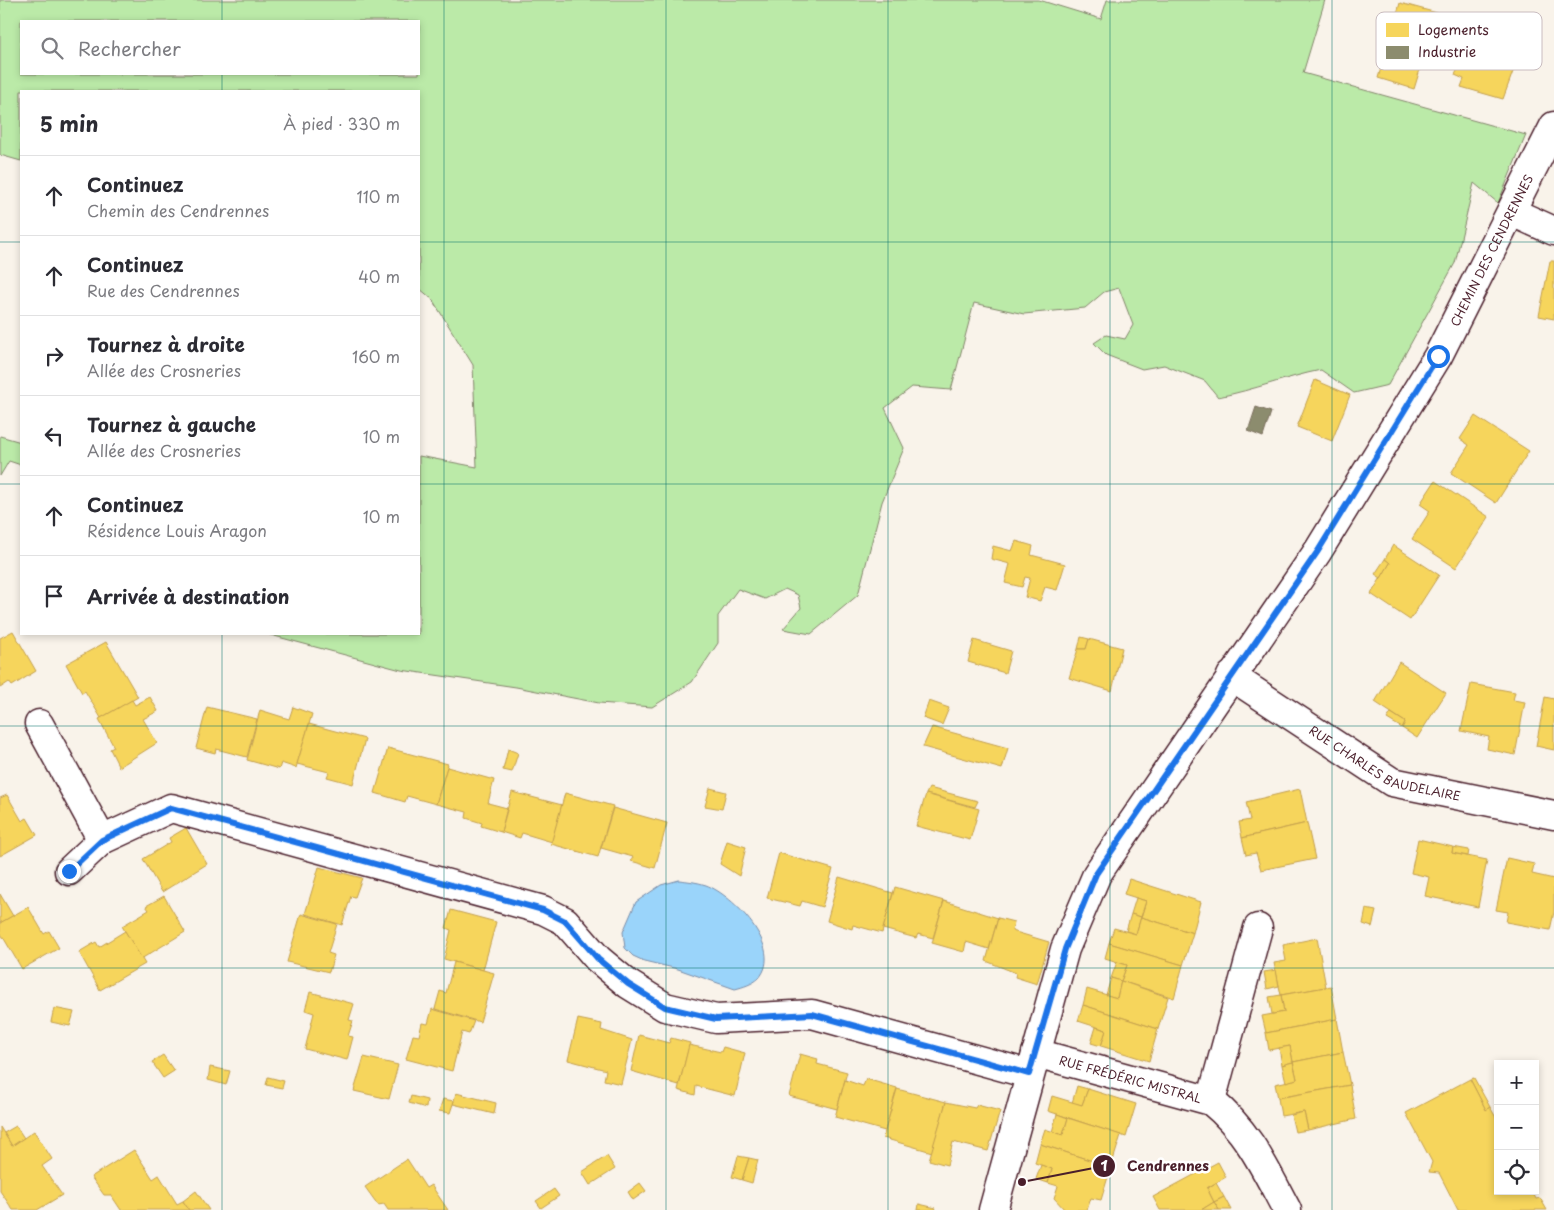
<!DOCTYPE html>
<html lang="fr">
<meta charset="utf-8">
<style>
:root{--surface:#fff;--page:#f2f2f3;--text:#2b2b33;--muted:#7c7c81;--line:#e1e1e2}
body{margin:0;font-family:"Playpen Sans",sans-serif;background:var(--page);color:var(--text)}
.controls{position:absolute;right:15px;bottom:15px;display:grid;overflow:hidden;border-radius:0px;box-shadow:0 2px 8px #0003}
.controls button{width:45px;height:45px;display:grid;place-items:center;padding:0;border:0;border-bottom:1px solid var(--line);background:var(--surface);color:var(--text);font:25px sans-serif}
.stop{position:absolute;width:15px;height:15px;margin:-11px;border:4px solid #1a73e8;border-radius:50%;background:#fff}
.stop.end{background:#1a73e8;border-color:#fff;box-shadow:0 1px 5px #0008}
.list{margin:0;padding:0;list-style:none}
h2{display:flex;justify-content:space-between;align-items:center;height:65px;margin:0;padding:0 20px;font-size:21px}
h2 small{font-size:16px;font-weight:400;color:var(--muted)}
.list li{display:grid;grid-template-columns:32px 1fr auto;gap:15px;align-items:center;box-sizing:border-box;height:80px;padding:0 20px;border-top:1px solid var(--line)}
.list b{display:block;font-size:19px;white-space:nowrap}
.list p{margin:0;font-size:16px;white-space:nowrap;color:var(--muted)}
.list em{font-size:16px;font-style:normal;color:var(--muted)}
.icon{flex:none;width:28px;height:28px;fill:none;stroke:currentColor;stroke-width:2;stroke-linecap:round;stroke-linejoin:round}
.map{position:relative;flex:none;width:1554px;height:1210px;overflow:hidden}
.search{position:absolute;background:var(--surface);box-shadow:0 2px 8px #0003;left:20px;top:20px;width:400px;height:55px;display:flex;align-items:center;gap:12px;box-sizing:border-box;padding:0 18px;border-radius:0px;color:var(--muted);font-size:19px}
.panel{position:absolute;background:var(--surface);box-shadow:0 2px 8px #0003;left:20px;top:90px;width:400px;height:545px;border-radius:0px}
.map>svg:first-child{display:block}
.green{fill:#bbeaa8;stroke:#82846a;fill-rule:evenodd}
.water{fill:#9ad4fa;stroke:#7a8ca7}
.homes{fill:#f6d55c;stroke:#c29e4d}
.industry{fill:#8c8c6e;stroke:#786b5a}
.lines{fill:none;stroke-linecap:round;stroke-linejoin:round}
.minor-casing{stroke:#4a1f2b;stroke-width:31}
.minor{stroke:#fff;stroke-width:28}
.route{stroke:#1a73e8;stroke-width:6}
.grid{fill:none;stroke:#0f766e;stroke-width:1;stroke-opacity:0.55}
.labels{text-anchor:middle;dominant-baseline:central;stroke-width:5;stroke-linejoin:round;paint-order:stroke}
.street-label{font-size:12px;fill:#4a1f2b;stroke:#fff}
.key{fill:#fff;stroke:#c9bcbf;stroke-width:1}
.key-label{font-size:14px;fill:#4a1f2b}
.leader{fill:none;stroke:#4a1f2b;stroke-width:2}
.callout-dot{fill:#4a1f2b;stroke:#fff;stroke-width:2}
.mark-label{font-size:15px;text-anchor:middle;font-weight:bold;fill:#fff}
.callout-label{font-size:14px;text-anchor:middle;font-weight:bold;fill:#4a1f2b;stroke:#fff;stroke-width:5;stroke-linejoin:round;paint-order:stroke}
</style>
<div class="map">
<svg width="1554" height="1210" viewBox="0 0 1554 1210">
<rect width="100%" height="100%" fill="#f9f3ea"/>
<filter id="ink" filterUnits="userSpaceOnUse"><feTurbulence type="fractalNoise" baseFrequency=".02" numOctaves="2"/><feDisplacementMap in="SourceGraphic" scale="10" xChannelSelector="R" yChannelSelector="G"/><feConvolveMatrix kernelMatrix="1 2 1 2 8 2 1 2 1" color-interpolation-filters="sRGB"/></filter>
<g filter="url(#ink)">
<g class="green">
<path d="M0 0H1039L1101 19 1107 0H1325L1303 73 1526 135 1498 203 1474 183 1455 263 1388 385 1354 393 1321 370C1286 377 1254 390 1218 397L1205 381 1164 365 1142 369 1106 355 1094 343 1106 335 1125 339 1133 325 1119 288 1104 292 1085 308 1024 314 974 303 951 390 912 387 885 408 904 448 882 502 858 595 811 634 783 629 801 608 798 595 785 589 765 599 738 589 718 616V643L692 682 652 707 599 703 516 687 401 670 267 634H419V456L477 467 473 365 432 299 419 288V91H21V161L0 155ZM419 21V74H21V21Z"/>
<polygon points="0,436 21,442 21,465 9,461 0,476"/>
</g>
<path class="water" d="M679 880C688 881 697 882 706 885 733 895 785 948 759 978 753 984 743 987 735 989L678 969 644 961 633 956 625 948 623 932 636 902 661 885Z"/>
<g class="homes">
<polygon points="1400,3 1437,13 1431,34 1394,24"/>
<polygon points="1394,24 1431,34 1414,89 1378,78"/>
<polygon points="1473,44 1518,58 1503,99 1461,87 1464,79 1455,75 1461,62 1467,63"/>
<polygon points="1550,261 1554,261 1554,319 1539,316"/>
<polygon points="1315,380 1350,395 1332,441 1297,427"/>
<polygon points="1475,416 1529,451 1496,503 1451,473 1469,445 1460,439"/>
<polygon points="1435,481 1489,517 1456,568 1412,539 1430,511 1420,504"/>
<polygon points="1016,541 1033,546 1031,555 1065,564 1057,590 1045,587 1040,601 1025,597 1030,578 1025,577 1022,587 1005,583 1010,564 991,559 993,546 1012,551"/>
<polygon points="1393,545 1439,575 1410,620 1371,594 1390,563 1385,559"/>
<polygon points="1385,559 1390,563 1381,578 1375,574"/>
<polygon points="13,631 36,671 12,686 9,682 0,688 0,638"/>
<polygon points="1081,637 1089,639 1086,649 1078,649"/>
<polygon points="1089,639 1122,648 1112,691 1069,678 1078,649 1086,649"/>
<polygon points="974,640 1011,651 1005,673 968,662"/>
<polygon points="106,642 138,697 101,718 85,691 82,693 66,664"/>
<polygon points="1399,662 1446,693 1417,738 1402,728 1405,722 1375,702"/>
<polygon points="1471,684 1515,692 1513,700 1525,702 1515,755 1487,749 1489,737 1461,731"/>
<polygon points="150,697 158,711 143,719 157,743 119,767 110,749 114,747 99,719 132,700 135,705"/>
<polygon points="1545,697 1554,699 1554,750 1536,746"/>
<polygon points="929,701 949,708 942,725 923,718"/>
<polygon points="207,707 257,719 247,757 216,749 215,753 196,748"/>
<polygon points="293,707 312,714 296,768 281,763 279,769 247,760 260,710 289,719"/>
<polygon points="1391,713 1405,722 1402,728 1387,719"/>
<polygon points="309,724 365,739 353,784 327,777 329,772 297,764"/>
<polygon points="932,727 1008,748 1002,769 923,747"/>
<polygon points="388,748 448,764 436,804 407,796 405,802 375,793"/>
<polygon points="508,749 518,753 512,772 503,770"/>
<polygon points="447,767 494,780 488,803 507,808 501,832 481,826 482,823 466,818 467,812 436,804"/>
<polygon points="710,788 726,792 722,809 705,806"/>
<polygon points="929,788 978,801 975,807 926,794"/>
<polygon points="1300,789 1307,823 1242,838 1239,822 1250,820 1246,802"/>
<polygon points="512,792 562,805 552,842 522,833 520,838 501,832"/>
<polygon points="565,793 613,806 598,857 551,844"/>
<polygon points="926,794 979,809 970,840 916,826"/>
<polygon points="7,795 22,821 27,818 37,835 0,856 0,798"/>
<polygon points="613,808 667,823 655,868 631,861 633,857 601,848"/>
<polygon points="1307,823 1315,859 1261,870 1256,853 1246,855 1242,838"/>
<polygon points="186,828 207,864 162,892 143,859 171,842 169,838"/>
<polygon points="1418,839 1453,847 1452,853 1487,860 1478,907 1425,896 1429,877 1411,873"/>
<polygon points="727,841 746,847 739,876 720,864"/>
<polygon points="1453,847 1469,850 1468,856 1452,853"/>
<polygon points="779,853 833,869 822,907 802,901 800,906 767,898"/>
<polygon points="1507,858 1534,864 1532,874 1554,879 1554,912 1550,930 1506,922 1508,912 1496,910"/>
<polygon points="319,867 362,878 355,897 351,896 342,925 305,914"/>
<polygon points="839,877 893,893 882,933 853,925 852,929 827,921"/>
<polygon points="1129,879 1201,902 1193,933 1141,917 1146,901 1124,894"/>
<polygon points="895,887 944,901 933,938 918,934 916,938 883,929"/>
<polygon points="0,894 13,916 0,923"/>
<polygon points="164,896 185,932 141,959 122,926 149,910 146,906"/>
<polygon points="1136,898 1146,901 1141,917 1131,914"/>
<polygon points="944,901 998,918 989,949 966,942 964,952 932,943"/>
<polygon points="28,907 44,934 49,931 59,948 22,969 0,932 0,923"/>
<polygon points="1366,909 1376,911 1372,927 1363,924"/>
<polygon points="451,910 496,922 483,970 444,959 451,930 446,928"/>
<polygon points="301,914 337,924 328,953 334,955 329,972 287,962"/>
<polygon points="1131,914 1141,917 1136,934 1126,931"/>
<polygon points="1141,917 1193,933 1183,965 1109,943 1114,928 1136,934"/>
<polygon points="998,918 1014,922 1012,931 1049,942 1037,984 1015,977 1016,973 986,961"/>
<polygon points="125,931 145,964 100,990 79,952 96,942 99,947"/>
<polygon points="1317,938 1326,987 1281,995 1274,963 1286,961 1283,945"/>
<polygon points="1109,943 1183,965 1174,998 1121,981 1127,965 1105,958"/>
<polygon points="454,962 494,973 480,1022 435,1009 440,991 446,993"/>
<polygon points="1117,962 1127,965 1121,981 1111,978"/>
<polygon points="1276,970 1279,986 1267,989 1264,972"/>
<polygon points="1111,978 1121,981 1117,998 1106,995"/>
<polygon points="1121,981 1168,997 1158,1029 1083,1005 1087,989 1117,998"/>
<polygon points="1331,986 1337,1019 1266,1033 1262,1016 1284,1012 1281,995"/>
<polygon points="310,992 354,1004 349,1020 353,1021 348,1036 353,1037 347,1060 305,1049 314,1013 305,1010"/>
<polygon points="1281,995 1284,1012 1272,1014 1269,997"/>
<polygon points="1083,1005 1158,1029 1149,1061 1101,1046 1106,1030 1078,1021"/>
<polygon points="54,1008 74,1012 70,1026 51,1022"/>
<polygon points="432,1009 474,1021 469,1034 462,1032 452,1071 406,1059 413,1035 419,1036 422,1023 428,1024"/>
<polygon points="578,1019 602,1024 601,1030 632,1040 621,1084 604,1080 606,1070 568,1060"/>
<polygon points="1337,1019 1343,1052 1293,1062 1290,1046 1269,1050 1266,1033"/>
<polygon points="1096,1027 1106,1030 1101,1046 1091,1043"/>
<polygon points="639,1035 669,1043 671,1038 690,1043 679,1085 631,1071"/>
<polygon points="689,1045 721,1052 723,1047 745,1053 735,1096 696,1086 695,1095 678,1090"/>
<polygon points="1290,1046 1293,1062 1282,1065 1279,1048"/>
<polygon points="1343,1052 1350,1085 1278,1098 1275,1084 1297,1079 1293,1062"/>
<polygon points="800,1054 818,1059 817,1064 847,1072 837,1109 789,1096"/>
<polygon points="163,1055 174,1071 163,1078 152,1062"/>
<polygon points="364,1057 398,1065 389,1099 354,1091"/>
<polygon points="1293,1062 1297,1079 1286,1082 1282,1065"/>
<polygon points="210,1067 230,1071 226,1085 208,1080"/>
<polygon points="268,1077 284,1081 282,1088 266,1085"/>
<polygon points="1474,1078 1490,1107 1486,1110 1470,1079"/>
<polygon points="866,1079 897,1088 885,1131 835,1117 845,1080 863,1086"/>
<polygon points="1470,1079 1486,1110 1490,1107 1498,1121 1498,1191 1532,1191 1536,1199 1540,1198 1547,1210 1458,1210 1439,1173 1429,1172 1432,1162 1406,1113"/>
<polygon points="1350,1085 1356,1119 1308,1130 1304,1112 1281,1116 1278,1098"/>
<polygon points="1077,1086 1088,1089 1082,1105 1072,1103"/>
<polygon points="897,1089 946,1102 932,1152 883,1138"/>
<polygon points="1088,1089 1136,1104 1126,1137 1048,1111 1052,1096 1082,1105"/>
<polygon points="456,1093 496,1103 494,1114 453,1104"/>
<polygon points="411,1096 427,1100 426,1108 409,1103"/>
<polygon points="443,1099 454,1101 450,1113 439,1111"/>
<polygon points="946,1102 975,1108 977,1105 1000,1111 988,1151 953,1142 947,1165 929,1160"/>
<polygon points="1304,1112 1308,1130 1295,1132 1291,1115"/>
<polygon points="1057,1114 1068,1118 1063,1135 1052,1132"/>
<polygon points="1068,1118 1121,1135 1111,1167 1040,1144 1045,1129 1063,1135"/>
<polygon points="16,1126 24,1138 12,1146 4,1133"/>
<polygon points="0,1127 12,1146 34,1131 52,1159 42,1166 62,1195 37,1210 13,1210 0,1191"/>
<polygon points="1040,1144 1111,1167 1101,1200 1091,1198 1087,1210 1065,1210 1054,1198 1058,1186 1048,1183 1052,1169 1035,1163"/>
<polygon points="134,1150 153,1179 159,1175 177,1204 183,1201 189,1210 121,1210 111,1195 104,1195 91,1177"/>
<polygon points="607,1156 615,1169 590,1185 582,1172"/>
<polygon points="738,1156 749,1158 742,1180 732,1177"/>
<polygon points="749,1158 758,1160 752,1183 742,1180"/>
<polygon points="407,1159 426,1188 431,1185 448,1210 388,1210 384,1204 378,1205 365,1187"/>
<polygon points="1218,1162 1226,1177 1207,1188 1214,1202 1201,1210 1160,1210 1153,1197"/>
<polygon points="1041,1165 1052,1169 1048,1183 1036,1179"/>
<polygon points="640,1183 646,1191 633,1200 628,1192"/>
<polygon points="1216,1183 1224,1197 1214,1202 1207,1188"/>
<polygon points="554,1189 559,1196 541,1208 536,1201"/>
<polygon points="196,1191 209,1210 189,1210 183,1201"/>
<polygon points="1224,1197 1231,1210 1219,1210 1214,1202"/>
<polygon points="1214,1202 1219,1210 1201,1210"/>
<polygon points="919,1204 936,1208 935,1210 918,1210"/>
</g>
<polygon class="industry" points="1256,407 1271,412 1263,437 1248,431"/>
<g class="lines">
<defs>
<g id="minor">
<polyline points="1512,212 1554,231"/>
<path id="s1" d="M1231 676 1392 782 1554 815"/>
<polyline points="39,724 102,840"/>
<polyline points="69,871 102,840 171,808 543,910 565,921 598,959 628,984 665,1007 716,1019 812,1014 1029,1074"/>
<path id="s2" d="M1036 1053 1211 1101C1249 1132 1264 1167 1287 1210"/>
<polyline points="1211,1101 1258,928"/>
<path id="s3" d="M993 1210 1065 949 1097 874 1318 551 1438 356 1554 126"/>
</g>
</defs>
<use href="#minor" class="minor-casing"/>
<use href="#minor" class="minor"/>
</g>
</g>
<g class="lines" filter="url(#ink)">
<polyline class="route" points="69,871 102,840 171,808 543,910 565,921 598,959 628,984 665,1007 716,1019 812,1014 1029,1074 1065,949 1096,874 1318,551 1438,356"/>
</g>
<path class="grid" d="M222 0V21M444 0V1210M666 0V1210M888 0V1210M1110 0V1210M1332 0V1210M222 74V91M0 242H21M419 242H1554M0 484H21M419 484H1554M222 634V1210M0 726H1554M0 968H1554"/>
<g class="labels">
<g class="street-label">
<text stroke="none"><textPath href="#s3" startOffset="1091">CHEMIN DES CENDRENNES</textPath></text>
<text stroke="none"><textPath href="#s1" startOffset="179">RUE CHARLES BAUDELAIRE</textPath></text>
<text stroke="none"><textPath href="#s2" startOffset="98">RUE FRÉDÉRIC MISTRAL</textPath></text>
</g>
</g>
<rect x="1376" y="12" width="166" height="58" rx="8" class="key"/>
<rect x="1386" y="23" width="23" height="14" fill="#f6d55c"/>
<rect x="1386" y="46" width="23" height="13" fill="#8c8c6e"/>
<g class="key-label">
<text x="1418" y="35">Logements</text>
<text x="1418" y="57">Industrie</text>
</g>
<path class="leader" d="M1022 1182L1104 1166"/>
<g class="callout-dot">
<circle cx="1022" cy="1182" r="5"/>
<circle cx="1104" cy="1166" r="12"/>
</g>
<g class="mark-label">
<text x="1104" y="1171">1</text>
</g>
<g class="callout-label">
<text x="1168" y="1171">Cendrennes</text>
</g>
</svg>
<div class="controls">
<button>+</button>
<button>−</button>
<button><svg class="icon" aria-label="locate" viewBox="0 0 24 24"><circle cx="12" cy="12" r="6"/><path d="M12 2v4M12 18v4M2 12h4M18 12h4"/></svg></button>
</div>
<div class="stop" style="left:1438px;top:356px"></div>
<div class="stop end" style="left:69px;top:871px"></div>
<div class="search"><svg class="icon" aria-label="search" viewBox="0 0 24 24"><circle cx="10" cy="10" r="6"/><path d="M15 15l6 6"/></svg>Rechercher</div>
<section class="panel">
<h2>5 min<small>À pied · 330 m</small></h2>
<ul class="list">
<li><svg class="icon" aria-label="ahead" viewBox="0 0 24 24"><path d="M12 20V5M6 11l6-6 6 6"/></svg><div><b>Continuez</b><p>Chemin des Cendrennes</p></div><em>110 m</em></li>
<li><svg class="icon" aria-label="ahead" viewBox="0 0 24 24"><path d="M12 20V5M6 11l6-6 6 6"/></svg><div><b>Continuez</b><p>Rue des Cendrennes</p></div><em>40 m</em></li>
<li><svg class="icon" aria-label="right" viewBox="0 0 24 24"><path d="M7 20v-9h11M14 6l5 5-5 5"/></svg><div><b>Tournez à droite</b><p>Allée des Crosneries</p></div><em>160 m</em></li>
<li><svg class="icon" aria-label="left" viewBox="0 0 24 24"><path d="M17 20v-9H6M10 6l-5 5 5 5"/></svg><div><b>Tournez à gauche</b><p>Allée des Crosneries</p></div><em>10 m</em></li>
<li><svg class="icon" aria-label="ahead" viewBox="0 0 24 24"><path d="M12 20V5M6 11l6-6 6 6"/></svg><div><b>Continuez</b><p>Résidence Louis Aragon</p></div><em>10 m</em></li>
<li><svg class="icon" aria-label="arrive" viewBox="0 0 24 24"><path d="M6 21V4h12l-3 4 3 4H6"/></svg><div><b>Arrivée à destination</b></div></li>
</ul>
</section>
</div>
